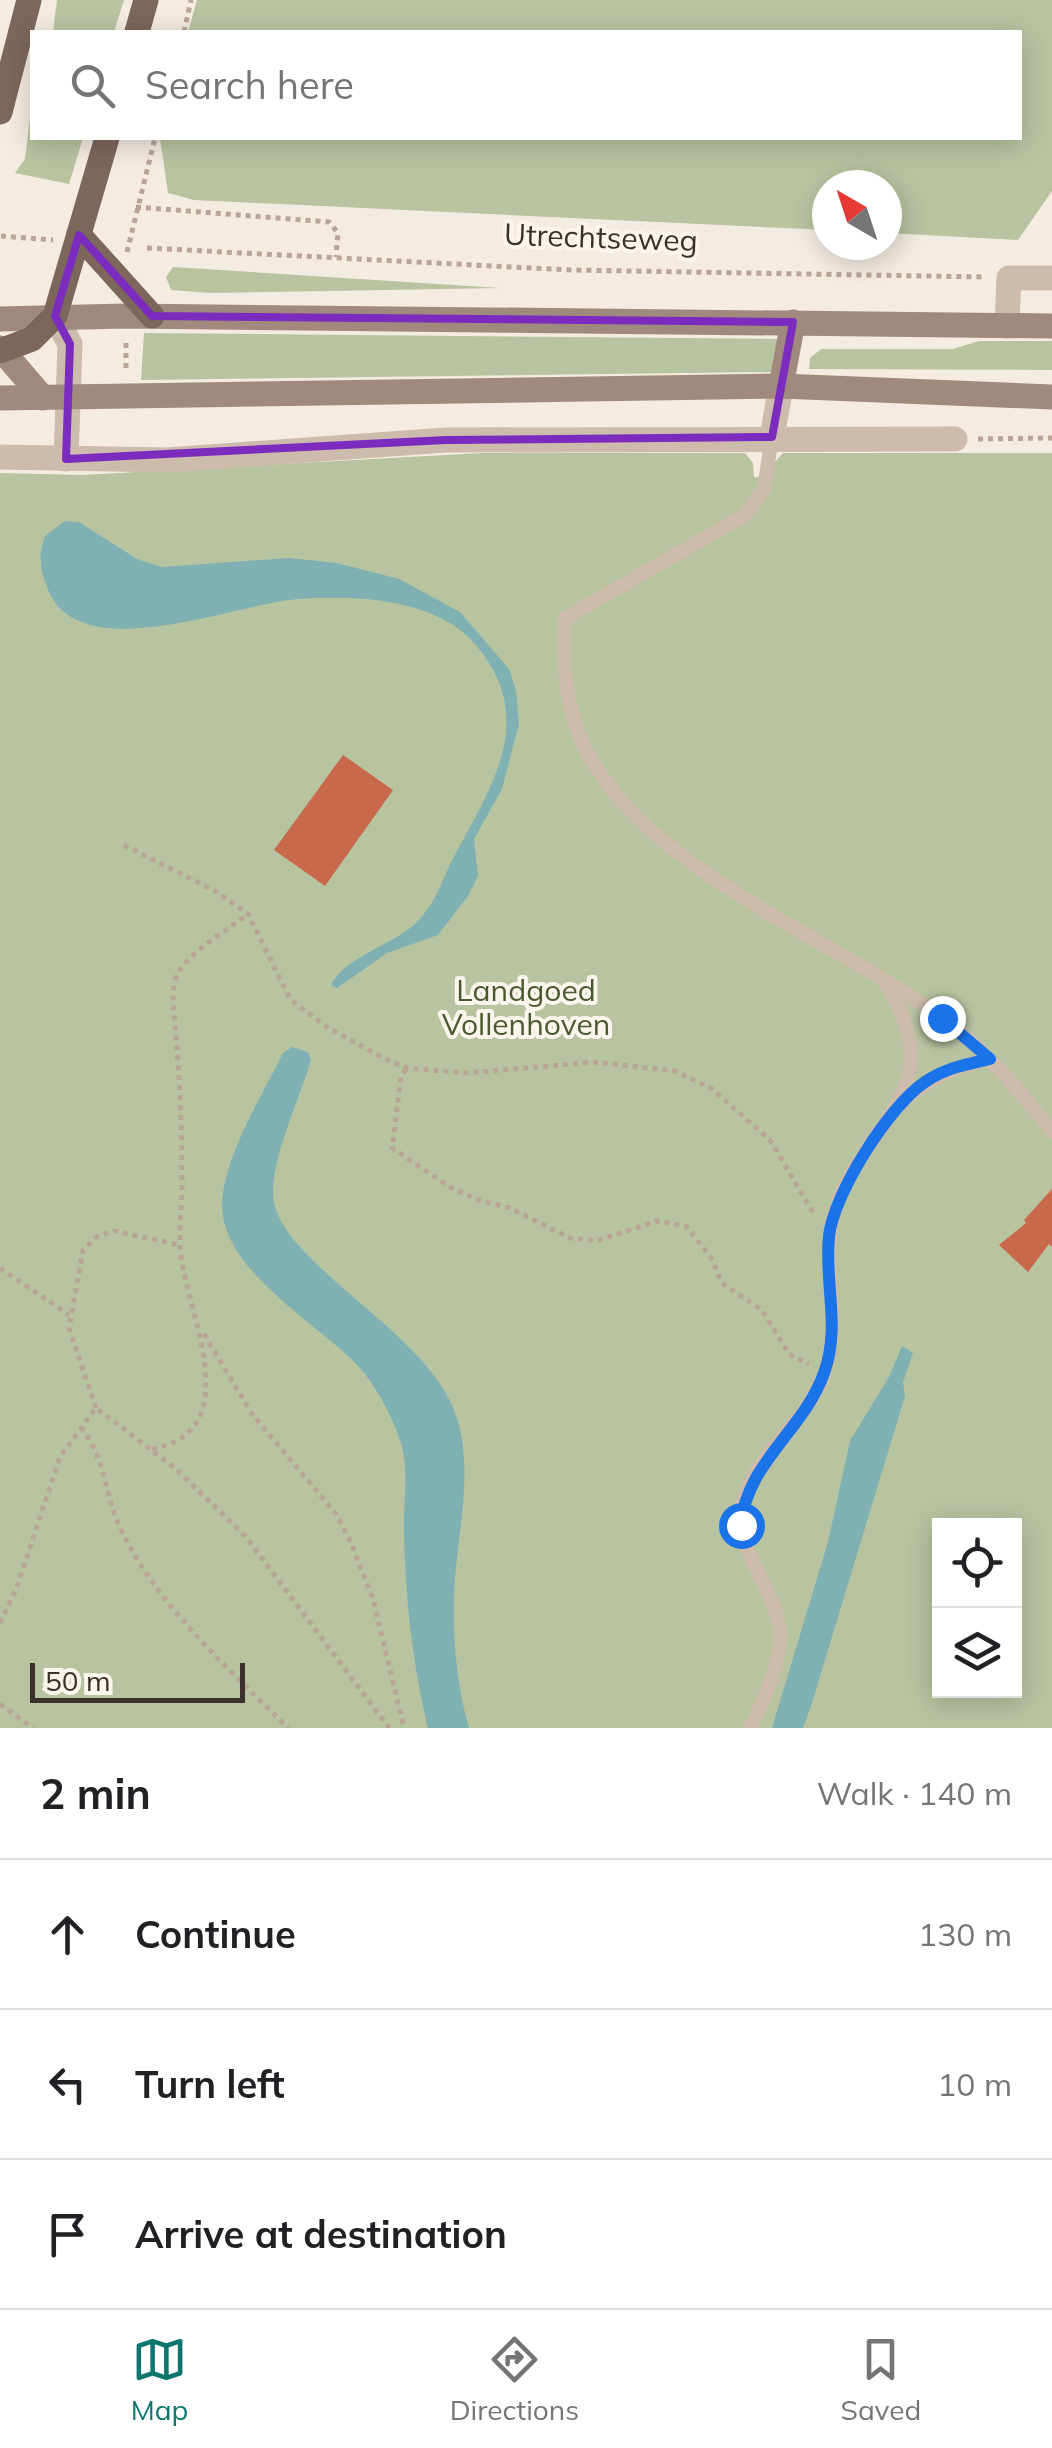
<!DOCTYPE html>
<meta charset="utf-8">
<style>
:root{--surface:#fff;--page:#f2f2f2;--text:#202124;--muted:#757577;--line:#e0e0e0;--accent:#0f766e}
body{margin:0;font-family:Mulish,sans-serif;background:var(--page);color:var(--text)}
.controls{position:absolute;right:30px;bottom:30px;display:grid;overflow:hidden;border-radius:0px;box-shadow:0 5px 25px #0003}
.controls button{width:90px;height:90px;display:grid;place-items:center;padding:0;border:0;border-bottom:2px solid var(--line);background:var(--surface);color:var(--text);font:50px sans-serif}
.compass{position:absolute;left:812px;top:170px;width:90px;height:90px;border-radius:50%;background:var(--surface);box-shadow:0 5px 25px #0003;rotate:321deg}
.scale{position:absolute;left:30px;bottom:25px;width:215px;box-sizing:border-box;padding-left:10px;border:5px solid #3b302b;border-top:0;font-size:28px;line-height:35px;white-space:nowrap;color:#3b302b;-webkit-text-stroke:8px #fbf5ee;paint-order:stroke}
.stop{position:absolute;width:30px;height:30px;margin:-22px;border:8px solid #1a73e8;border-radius:50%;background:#fff}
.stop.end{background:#1a73e8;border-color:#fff;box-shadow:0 2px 10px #0008}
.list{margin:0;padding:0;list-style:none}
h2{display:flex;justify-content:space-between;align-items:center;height:130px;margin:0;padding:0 40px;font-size:42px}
h2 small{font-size:32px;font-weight:400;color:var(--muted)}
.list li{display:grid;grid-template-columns:65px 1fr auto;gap:30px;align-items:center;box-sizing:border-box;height:150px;padding:0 40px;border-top:2px solid var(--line)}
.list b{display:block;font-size:38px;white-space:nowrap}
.list em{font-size:32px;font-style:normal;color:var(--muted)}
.icon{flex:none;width:55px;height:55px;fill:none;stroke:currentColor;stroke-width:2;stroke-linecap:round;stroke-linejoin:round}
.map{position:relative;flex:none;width:1052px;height:1728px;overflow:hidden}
.search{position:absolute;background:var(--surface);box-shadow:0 5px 25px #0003;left:30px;right:30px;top:30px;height:110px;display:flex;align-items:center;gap:25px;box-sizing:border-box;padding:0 35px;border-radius:0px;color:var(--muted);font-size:38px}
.sheet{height:580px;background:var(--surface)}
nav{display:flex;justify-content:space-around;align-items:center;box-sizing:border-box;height:140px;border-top:2px solid var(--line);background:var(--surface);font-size:28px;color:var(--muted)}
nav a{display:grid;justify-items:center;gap:5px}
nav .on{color:var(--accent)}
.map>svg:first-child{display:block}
.green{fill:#b8c4a0;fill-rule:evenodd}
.water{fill:#7fb0b2}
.building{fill:#c8694b}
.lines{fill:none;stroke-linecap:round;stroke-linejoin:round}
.path{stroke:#b9a596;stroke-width:5;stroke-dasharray:5 5;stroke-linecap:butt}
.lane{stroke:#cdbbac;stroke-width:14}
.street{stroke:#cdbbac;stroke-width:25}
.secondary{stroke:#a18a7d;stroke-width:25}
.primary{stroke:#7d675c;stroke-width:25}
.route{stroke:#1a73e8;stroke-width:12}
.marked{fill:none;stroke:#7b2cbf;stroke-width:8;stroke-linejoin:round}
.labels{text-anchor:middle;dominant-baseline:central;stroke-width:8;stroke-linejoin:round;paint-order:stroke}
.street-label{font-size:30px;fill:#3b302b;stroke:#fbf5ee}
.park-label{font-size:30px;fill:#4a5a2e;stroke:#fbf5ee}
</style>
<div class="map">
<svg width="1052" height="1728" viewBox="0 0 1052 1728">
<rect width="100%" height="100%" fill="#f4ebe1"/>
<g class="green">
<polygon points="57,0 124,0 114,32 53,32"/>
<polygon points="197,0 1052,0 1052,191 1018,240 887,233 887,185 827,185 827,230 194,200 168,193 160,138 1020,138 1020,32 188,32"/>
<polygon points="32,101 32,138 83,138 69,184 15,173 25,159"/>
<polygon points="173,267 500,288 210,293 171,290 166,277"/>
<polygon points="144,333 780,339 773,372 141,380"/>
<polygon points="979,341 1052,341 1052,370 809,369 810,358 821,349 953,349"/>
<path d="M482 453H745L753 463 754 477H771L773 464 783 453H1052V1728H0V473L82 475ZM940 1526H1014V1690H940Z"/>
</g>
<g class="water">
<path d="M65 521 79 522 137 559 162 567 289 558 337 563 399 579 460 612 509 669 516 691 519 724 502 789 474 839 478 876 468 896 438 935 387 953 337 988 331 985C345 957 392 945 415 924 437 903 442 878 456 853 494 782 537 718 476 645 436 598 356 595 299 599 236 603 77 671 47 587 40 570 38 554 45 536Z"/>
<path d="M292 1047 308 1052 311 1060C300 1098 273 1154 273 1192 272 1259 423 1328 454 1410 477 1468 455 1539 454 1599 453 1643 457 1686 469 1728H428L426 1720C412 1658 405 1595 404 1531 403 1504 409 1473 402 1447 395 1421 377 1387 359 1367 317 1321 211 1266 223 1193 230 1146 262 1096 283 1053Z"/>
<polygon points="902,1346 913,1353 903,1382 905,1396 811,1706 803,1728 772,1728 828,1542 850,1441 889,1377"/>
</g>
<g class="building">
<polygon points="343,755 393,790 325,886 274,850"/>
<polygon points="1052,1189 1052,1247 1049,1244 1028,1272 999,1245 1026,1223 1024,1220"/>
</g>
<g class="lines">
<g class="path">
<polyline points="184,32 191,0"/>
<polyline points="136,207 329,222 338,233 336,257"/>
<polyline points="1,236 53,240"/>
<polyline points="147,248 570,270 986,277"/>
<polyline points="127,252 155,138"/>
<polyline points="126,343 126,372"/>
<polyline points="978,439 1052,438"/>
<polyline points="124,845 215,891 248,914 290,999 325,1026 385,1059 407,1068 468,1073 594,1062 675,1071 712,1089 770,1140 814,1214"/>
<polyline points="406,1069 401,1076 392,1148 450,1187 478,1200 510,1208 570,1238 596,1241 657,1221 686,1226 711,1258 722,1283 762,1310 789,1354 809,1364"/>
<polyline points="0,1268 69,1315"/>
<polyline points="204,1334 252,1414 336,1514 350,1541 373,1599 404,1728"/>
<polyline points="96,1408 69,1328 83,1250 96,1237 114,1231 180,1245"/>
<path d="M81 1427C109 1465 103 1495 123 1534 160 1608 230 1670 288 1728"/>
<path d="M152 1449C252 1430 183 1307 180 1246 179 1226 182 1205 182 1185 182 1131 180 1079 175 1025 174 1009 170 988 178 973 191 950 228 930 248 914"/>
<polyline points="0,1623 16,1589 60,1457 96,1408 176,1469 246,1537 389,1728"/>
<polyline points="0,1704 33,1728"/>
</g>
<g class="lane">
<path d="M772 437 764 489 745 515 565 618C562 669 566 720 594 764 662 876 838 942 941 1017 985 1049 1019 1090 1052 1131"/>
<path d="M900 1104C928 1079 953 1067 990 1059"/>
<path d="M750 1728C764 1699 784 1660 779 1626 772 1583 735 1552 743 1504 751 1456 810 1420 826 1369 841 1319 822 1267 833 1218 855 1125 956 1097 887 985"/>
</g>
<g class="street">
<polyline points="55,316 70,344 66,459"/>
<polyline points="1007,326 1009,278 1052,278"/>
<polyline points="772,437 781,386"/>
<polyline points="0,457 167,460 446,440 955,439"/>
</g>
<g class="secondary">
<polyline points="0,319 126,316 1052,326"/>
<polyline points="0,348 43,398"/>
<polyline points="781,386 793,322"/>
<polyline points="0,398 781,386 1052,397"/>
</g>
<g class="primary">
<polyline points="137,32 146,0"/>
<polyline points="0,112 29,0"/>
<polyline points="79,235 152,316"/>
<polyline points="0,351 32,339 55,316 107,138"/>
</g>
</g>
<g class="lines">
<path class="route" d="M741 1525C746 1463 804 1430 824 1373 841 1327 824 1282 829 1236 834 1193 889 1106 925 1082 945 1068 967 1064 990 1059L942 1018"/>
</g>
<path class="marked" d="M79 235 152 316 793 322 772 437 446 440 66 459 70 344 55 316Z"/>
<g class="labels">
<g class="street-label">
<text transform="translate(601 237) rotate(2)">Utrechtseweg</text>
</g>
<g class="park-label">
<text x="526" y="990">Landgoed<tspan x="526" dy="34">Vollenhoven</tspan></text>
</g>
</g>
</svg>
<div class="controls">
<button><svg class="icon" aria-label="locate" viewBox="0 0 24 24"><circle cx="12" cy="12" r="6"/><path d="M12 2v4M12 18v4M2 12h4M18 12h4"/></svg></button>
<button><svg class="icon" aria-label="layers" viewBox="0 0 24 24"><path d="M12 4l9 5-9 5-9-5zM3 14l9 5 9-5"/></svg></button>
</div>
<svg class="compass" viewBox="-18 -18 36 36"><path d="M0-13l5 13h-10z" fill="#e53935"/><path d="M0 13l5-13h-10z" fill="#757577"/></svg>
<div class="scale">50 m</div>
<div class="stop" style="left:741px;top:1525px"></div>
<div class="stop end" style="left:942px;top:1018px"></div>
<div class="search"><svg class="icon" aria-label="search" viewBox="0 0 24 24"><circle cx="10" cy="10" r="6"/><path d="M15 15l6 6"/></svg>Search here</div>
</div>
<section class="sheet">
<h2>2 min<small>Walk · 140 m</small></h2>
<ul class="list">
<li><svg class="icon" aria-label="ahead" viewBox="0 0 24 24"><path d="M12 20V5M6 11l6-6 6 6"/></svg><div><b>Continue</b></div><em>130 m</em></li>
<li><svg class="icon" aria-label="left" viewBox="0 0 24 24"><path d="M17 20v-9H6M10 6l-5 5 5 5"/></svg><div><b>Turn left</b></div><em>10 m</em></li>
<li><svg class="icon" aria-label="arrive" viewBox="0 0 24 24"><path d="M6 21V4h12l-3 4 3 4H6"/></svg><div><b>Arrive at destination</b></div></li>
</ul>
</section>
<nav>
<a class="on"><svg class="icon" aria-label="map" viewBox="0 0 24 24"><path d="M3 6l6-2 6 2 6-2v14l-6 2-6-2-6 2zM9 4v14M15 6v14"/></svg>Map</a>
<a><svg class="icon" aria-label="directions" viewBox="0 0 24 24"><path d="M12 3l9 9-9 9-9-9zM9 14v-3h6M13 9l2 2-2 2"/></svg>Directions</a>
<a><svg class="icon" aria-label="saved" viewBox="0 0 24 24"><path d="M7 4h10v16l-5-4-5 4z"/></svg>Saved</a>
</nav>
